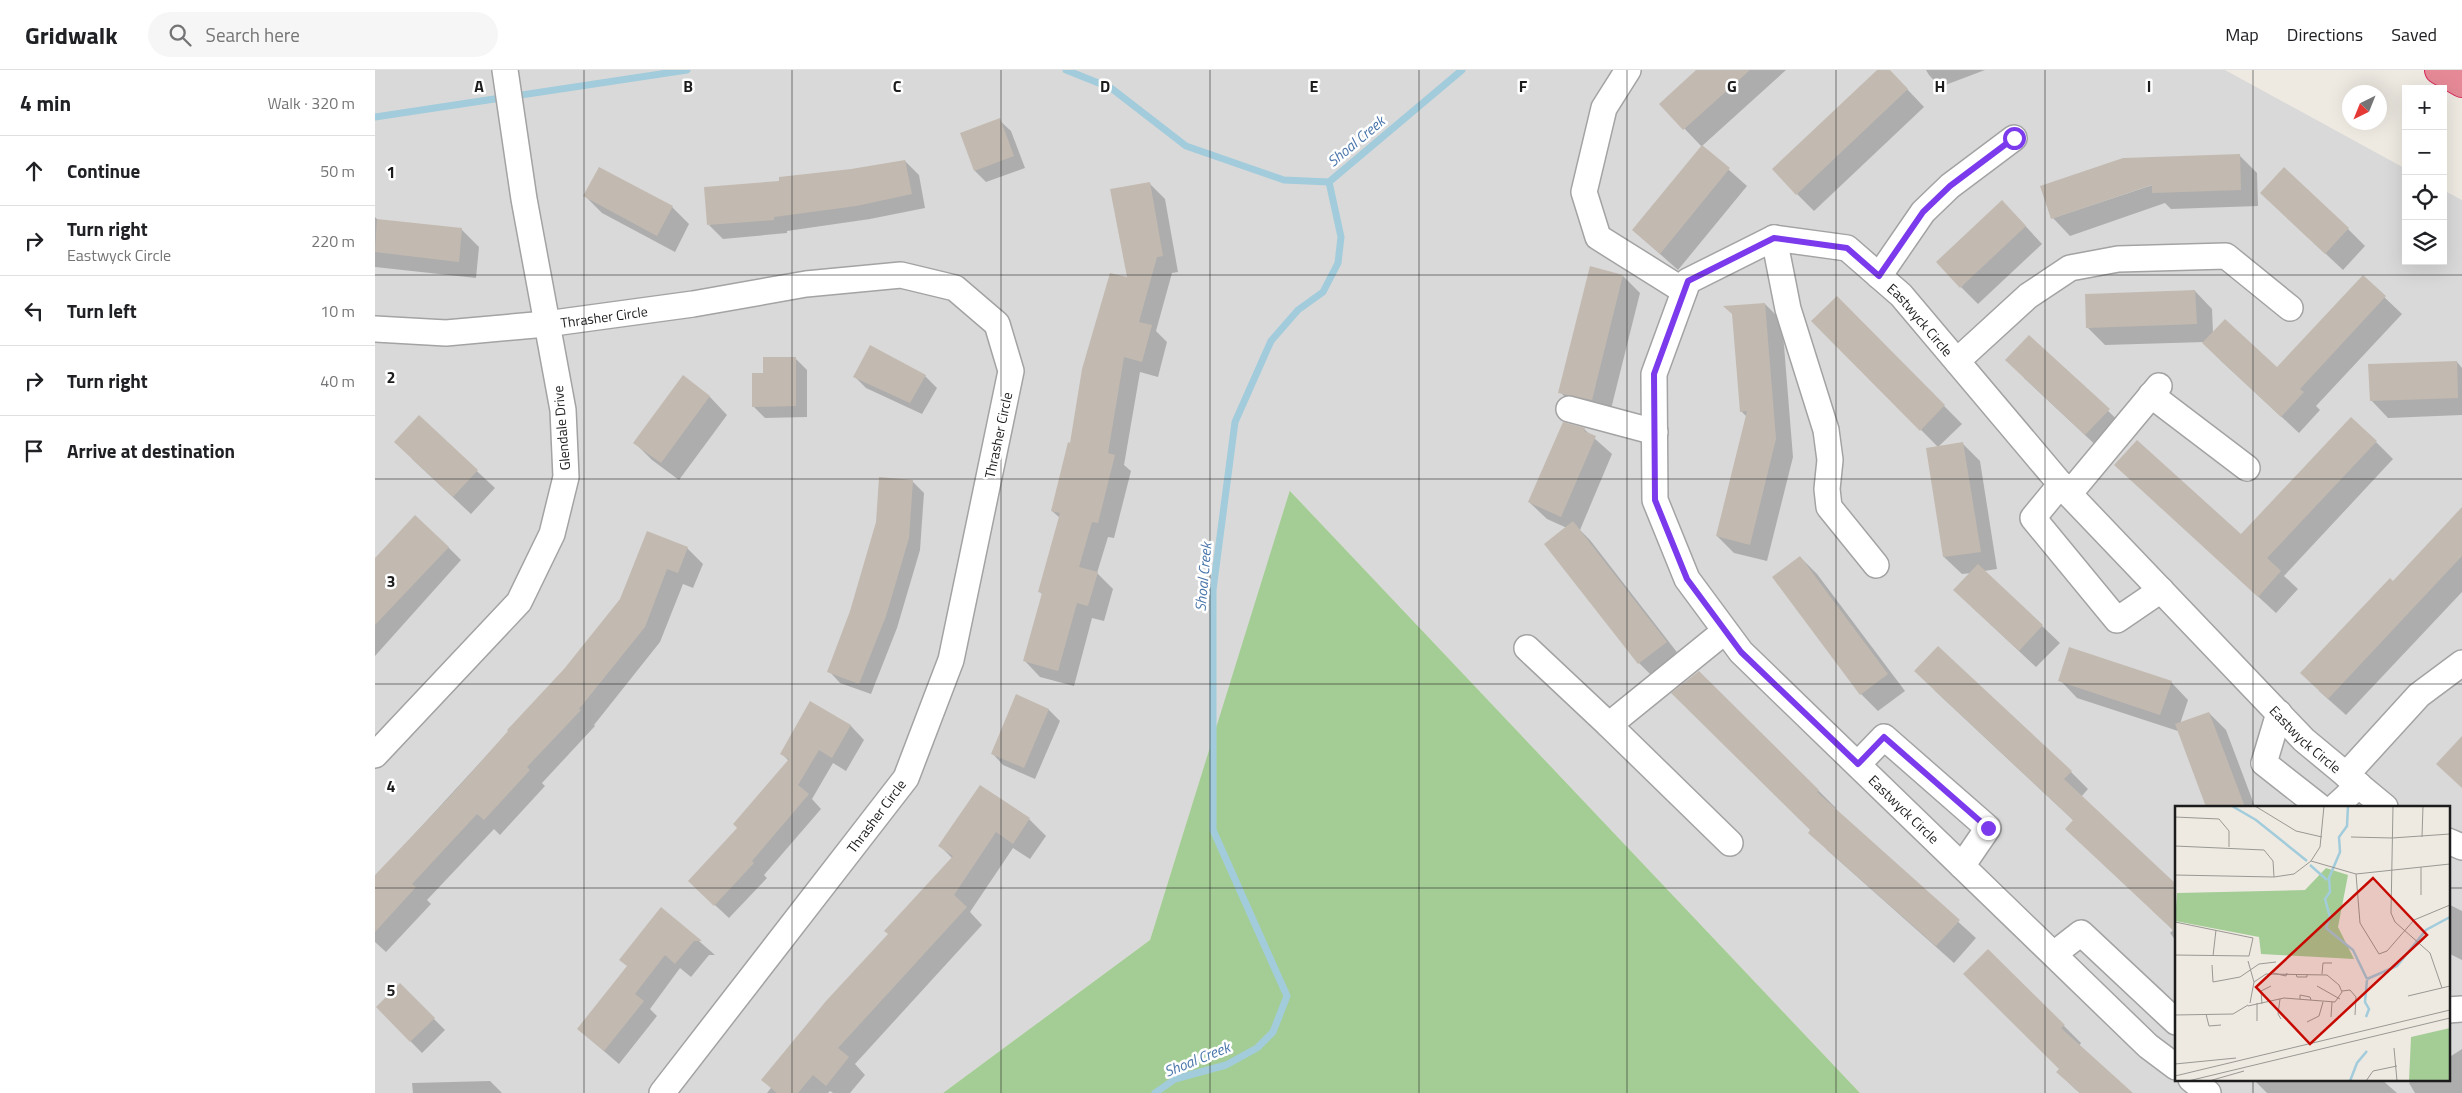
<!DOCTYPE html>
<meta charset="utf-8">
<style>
:root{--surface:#fff;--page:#f6f6f6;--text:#202124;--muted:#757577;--line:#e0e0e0}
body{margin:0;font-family:"Titillium Web",sans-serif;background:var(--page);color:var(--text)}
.controls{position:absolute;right:15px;top:15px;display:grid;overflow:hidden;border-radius:0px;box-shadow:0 5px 20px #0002}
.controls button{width:45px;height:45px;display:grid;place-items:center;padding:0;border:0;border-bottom:1px solid var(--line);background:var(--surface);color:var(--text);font:25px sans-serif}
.compass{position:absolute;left:1967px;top:15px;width:45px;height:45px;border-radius:50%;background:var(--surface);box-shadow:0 5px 20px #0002;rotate:223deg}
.stop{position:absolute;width:15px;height:15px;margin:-11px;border:4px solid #7c3aed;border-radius:50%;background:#fff}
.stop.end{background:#7c3aed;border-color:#fff;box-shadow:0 1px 5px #0008}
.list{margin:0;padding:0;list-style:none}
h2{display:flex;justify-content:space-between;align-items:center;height:65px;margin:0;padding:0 20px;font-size:21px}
h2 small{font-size:16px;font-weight:400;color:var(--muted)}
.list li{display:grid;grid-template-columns:32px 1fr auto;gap:15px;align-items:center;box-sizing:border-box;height:70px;padding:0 20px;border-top:1px solid var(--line)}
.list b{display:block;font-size:19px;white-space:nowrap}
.list p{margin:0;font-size:16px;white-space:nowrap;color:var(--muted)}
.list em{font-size:16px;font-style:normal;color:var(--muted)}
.icon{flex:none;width:28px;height:28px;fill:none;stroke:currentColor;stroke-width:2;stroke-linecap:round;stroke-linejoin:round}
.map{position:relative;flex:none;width:2087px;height:1023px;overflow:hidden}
header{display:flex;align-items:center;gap:30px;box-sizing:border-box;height:70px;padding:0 25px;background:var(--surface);border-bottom:1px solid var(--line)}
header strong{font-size:24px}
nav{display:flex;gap:28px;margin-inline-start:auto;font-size:18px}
.search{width:350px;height:45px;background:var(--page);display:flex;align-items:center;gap:12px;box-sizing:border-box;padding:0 18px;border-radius:28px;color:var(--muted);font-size:19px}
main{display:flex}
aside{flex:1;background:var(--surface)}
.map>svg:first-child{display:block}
.residential{fill:#dad9d9;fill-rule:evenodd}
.forest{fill:#a4cd96}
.shadow{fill:#0003}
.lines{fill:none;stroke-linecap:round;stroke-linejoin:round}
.stream{stroke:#a2ccdb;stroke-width:7}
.building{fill:#c2bab1}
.street-casing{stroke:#a3a3a3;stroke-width:28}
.highway-casing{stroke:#d62459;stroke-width:30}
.street{stroke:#fff;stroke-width:25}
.highway{stroke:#e58996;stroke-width:28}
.route{stroke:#7c3aed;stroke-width:6}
.grid{fill:none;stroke:#1c1c1c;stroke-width:1;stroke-opacity:0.55}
.labels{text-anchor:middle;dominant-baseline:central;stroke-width:5;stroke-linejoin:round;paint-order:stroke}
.street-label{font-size:14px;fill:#1c1c1c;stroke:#fff}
.water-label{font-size:15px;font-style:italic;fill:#4a76ab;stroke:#fff}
.inset-river{fill:none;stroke:#a2ccdb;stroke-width:2.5}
.inset-road{fill:none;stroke:#9a9893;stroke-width:1}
.view{fill:#c70a01;fill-opacity:0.15;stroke:#c70a01;stroke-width:2.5}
.inset-edge{fill:none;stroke:#1c1c1c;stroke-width:2.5}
.grid-label{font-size:16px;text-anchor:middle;font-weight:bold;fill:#1c1c1c;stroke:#fff;stroke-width:5;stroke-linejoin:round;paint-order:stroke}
</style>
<header>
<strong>Gridwalk</strong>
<div class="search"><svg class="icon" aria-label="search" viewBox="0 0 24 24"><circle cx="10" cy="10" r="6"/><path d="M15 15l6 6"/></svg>Search here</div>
<nav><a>Map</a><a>Directions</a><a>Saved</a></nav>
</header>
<main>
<aside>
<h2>4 min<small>Walk · 320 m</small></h2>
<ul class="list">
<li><svg class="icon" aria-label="ahead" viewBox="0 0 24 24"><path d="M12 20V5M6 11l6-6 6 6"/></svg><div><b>Continue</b></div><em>50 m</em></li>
<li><svg class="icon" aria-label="right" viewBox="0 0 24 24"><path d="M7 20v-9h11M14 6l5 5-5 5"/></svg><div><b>Turn right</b><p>Eastwyck Circle</p></div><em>220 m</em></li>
<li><svg class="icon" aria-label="left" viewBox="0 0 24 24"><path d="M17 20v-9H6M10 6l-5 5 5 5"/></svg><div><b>Turn left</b></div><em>10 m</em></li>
<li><svg class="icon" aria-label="right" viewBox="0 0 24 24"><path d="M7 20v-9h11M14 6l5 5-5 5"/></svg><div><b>Turn right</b></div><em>40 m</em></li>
<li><svg class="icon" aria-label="arrive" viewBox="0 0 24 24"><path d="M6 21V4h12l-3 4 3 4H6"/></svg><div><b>Arrive at destination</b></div></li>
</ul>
</aside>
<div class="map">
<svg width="2087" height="1023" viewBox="0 0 2087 1023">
<rect width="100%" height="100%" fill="#eeeae2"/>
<path class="residential" d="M0 0H1850L2031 99V191H2068V120L2087 130V1023H1485L915 421 775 870 568 1023H0ZM1801 737H2073V1009H1801Z"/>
<polygon class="forest" points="915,420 915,421 1485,1023 568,1023 775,870"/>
<g class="shadow">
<polygon points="1323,0 1411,0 1327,76 1372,116 1303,200 1258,160 1327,77 1286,34"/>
<polygon points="1504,0 1514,0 1549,37 1439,141 1422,124"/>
<polygon points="1551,0 1610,0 1565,17 1554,5"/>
<polygon points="624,50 636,61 650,98 611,112 600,101"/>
<polygon points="1865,86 1882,103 1883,136 1796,139 1790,133 1695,166 1678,148"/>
<polygon points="530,91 544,105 550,138 495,149 412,161 412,163 348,169 334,155 406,112"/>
<polygon points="774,113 790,129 803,202 797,203 781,261 792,272 783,307 765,302 749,395 756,401 739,468 733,467 722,503 738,519 729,551 717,548 699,616 665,607 650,591 668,525 665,522 685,448 677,441 696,374 753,209"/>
<polygon points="210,126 297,137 314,154 300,182 227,143"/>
<polygon points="1904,140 1973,159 1990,176 1968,200"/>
<polygon points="0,147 3,150 87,160 104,177 101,208 0,197"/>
<polygon points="1644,149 1667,174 1603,234 1586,217"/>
<polygon points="1248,206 1265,223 1234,347 1202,339 1185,322"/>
<polygon points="1988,207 2027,244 1941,336 1945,340 1924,363 1846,291 1829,273 1830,272 1730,275 1713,258 1820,221 1837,239 1838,263 1902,299"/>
<polygon points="1462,228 1587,354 1563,377 1438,251"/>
<polygon points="1390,234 1407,251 1418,387 1392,491 1359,483 1342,466 1372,347 1366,341"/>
<polygon points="1654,266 1751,358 1728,382 1649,308"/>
<polygon points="496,277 550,306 562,318 547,344 491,318 479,306"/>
<polygon points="420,288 432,300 432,347 390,348 378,336 389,304"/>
<polygon points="2082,292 2087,298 2087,345 2013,348 1996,330"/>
<polygon points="308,307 335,327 352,345 304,410 277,390 260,373"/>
<polygon points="44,347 120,418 96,444 37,389"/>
<polygon points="1209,359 1237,384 1205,460 1215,470 1308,590 1281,610 1264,593 1192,458 1172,449 1154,432"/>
<polygon points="2001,372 2018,389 1909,506 1923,519 1901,543 1740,395 1866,466"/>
<polygon points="1588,374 1605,391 1622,499 1609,501 1685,573 1661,597 1597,537 1597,503 1587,504 1569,487"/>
<polygon points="537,411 549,423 545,480 522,558 496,624 465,613 454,601"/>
<polygon points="2087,439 2087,522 1971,645 1944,621 2018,513"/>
<polygon points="73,477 86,490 0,586 0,507"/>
<polygon points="312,478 328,494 318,518 308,514 285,572 219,655 220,656 167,713 170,716 125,765 119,759 52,830 56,834 11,882 0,872 0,807 190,600 246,529"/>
<polygon points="1425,487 1442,504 1530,621 1503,641 1486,624"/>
<polygon points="1324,602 1461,738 1459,739 1601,868 1579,893 1452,780"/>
<polygon points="1685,610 1796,612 1813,630 1805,654 1834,643 1851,660 1880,737 1833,737 1804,660 1803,661 1702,628"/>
<polygon points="1558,619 1696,702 1713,719 1706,727 1801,816 1801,871 1795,863 1798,860 1692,759 1699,751"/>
<polygon points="641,626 674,640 685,651 660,709 628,695 617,683"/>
<polygon points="436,633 476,656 489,670 471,701 458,693 437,729 446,739 389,805 392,808 354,848 328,824 363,758 414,691 407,684"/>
<polygon points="654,749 671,766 655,789 638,778 595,842 607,855 480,994 490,1005 475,1023 458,1023 455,1021 453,1023 392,1023 514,865 578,789 565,776"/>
<polygon points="2073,834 2087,841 2087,890 2073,883"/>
<polygon points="286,838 340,885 334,885 316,907 305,898 275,939 282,946 244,994 203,959 253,896"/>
<polygon points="1613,880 1706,973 1704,976 1756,1023 1705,1023 1700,1019 1683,1002 1686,999"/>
<polygon points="25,915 70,960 47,983 2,937"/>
<polygon points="2087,979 2087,1023 2040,1023 2034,1013 2040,1009 2073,1009 2073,988"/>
<polygon points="1878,1009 2006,1009 2022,1023 1892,1023"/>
<polygon points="115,1011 127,1023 38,1023 37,1013"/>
</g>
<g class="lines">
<g class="stream">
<polyline points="691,0 736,18 811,76 909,110 954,112"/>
<polyline points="0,47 312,0"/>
<polyline points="954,112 1087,0"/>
<polyline points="780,1023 800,1009 851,995 882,978 898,962 912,926 838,760 838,520 860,352 896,271 923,240 948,222 963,193 966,167 954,112"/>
</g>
</g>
<g class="building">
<polygon points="1321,0 1375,0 1308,60 1284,34"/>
<polygon points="1502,0 1515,0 1533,19 1421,125 1397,99"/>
<polygon points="625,48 639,86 599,101 585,63"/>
<polygon points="1327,75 1355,98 1285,184 1257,160"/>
<polygon points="1865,84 1866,120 1777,123 1777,115 1676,149 1665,116 1748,88"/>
<polygon points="530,90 537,124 481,136 399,147 399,150 332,155 329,117 404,111 404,107 476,99"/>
<polygon points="224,97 298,136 282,166 208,126"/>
<polygon points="1909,97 1974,158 1950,184 1885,123"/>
<polygon points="775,112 788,186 782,187 764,252 777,255 767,292 749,287 733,383 740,385 723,453 717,452 704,497 723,502 713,536 702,533 683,601 648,591 667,523 663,522 685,443 676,441 693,372 695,373 707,299 735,203 752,207 735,119"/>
<polygon points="1627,130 1651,156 1585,218 1561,192"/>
<polygon points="2,149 87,158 84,192 0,182"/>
<polygon points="1215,196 1248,205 1217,330 1183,323"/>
<polygon points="1988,205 2011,226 1925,319 1929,322 1906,347 1827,273 1850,249 1902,297"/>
<polygon points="1820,220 1822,254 1711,258 1710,224"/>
<polygon points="1462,226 1570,335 1545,361 1436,251"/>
<polygon points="1390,233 1401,369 1375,475 1341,466 1372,341 1365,342 1357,244 1348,236"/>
<polygon points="1654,265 1735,339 1710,365 1630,290"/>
<polygon points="495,275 551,305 535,333 478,307"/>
<polygon points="388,287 421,287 421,336 377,337 377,303 388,303"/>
<polygon points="2082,291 2083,328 1995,331 1993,294"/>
<polygon points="308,305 335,326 286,393 258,373"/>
<polygon points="44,345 103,400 78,427 19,372"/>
<polygon points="1976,347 2002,371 1892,488 1906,501 1883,527 1739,395 1762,370 1866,464"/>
<polygon points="1188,352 1210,358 1209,361 1221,366 1186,447 1153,432"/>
<polygon points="1588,372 1606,482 1568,487 1551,378"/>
<polygon points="504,407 538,410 534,468 511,546 484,614 452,602 475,541 501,452"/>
<polygon points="2087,437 2087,486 1953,629 1925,603 2015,508 2018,511"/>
<polygon points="40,445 74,477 0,555 0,488"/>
<polygon points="1198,451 1292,572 1263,594 1169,474"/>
<polygon points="272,461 313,477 303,503 292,499 270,557 204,639 206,640 152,697 155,700 109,750 102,744 37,814 41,817 0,862 0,805 79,722 133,661 132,660 189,599 245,529"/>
<polygon points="1425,486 1513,604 1485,625 1397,507"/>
<polygon points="1603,494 1668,555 1644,581 1578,520"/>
<polygon points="1563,576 1697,701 1689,709 1801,814 1801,863 1690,759 1698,750 1539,601"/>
<polygon points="1694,577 1797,611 1785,645 1683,611"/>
<polygon points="1324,601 1444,720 1442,722 1585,850 1561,876 1433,763 1435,760 1296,623"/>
<polygon points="641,624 674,639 649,698 616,684"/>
<polygon points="435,631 476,655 457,688 444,680 423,715 434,724 377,791 379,793 339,836 313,811 362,758 358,754 414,689 405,684"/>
<polygon points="1834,642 1870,737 1831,737 1800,654"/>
<polygon points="2087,666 2087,718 2061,694"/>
<polygon points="605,715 655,748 638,774 621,762 579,825 592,837 463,978 474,987 451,1016 438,1005 423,1023 402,1023 386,1010 451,931 513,864 509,861 578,786 563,776"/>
<polygon points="286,837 327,871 319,871 300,894 290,885 260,924 269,931 229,981 202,959 252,896 244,890"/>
<polygon points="1613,879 1690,955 1686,958 1758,1023 1705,1023 1681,1002 1684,999 1588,904"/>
<polygon points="25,913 60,948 35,972 1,937"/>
</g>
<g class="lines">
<defs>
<g id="street">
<polyline points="1253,0 1229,38 1209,122 1223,167 1309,221"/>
<polyline points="1399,168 1413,239 1451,360 1455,390 1452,419 1454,437 1501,495"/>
<polyline points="1504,206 1548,142 1575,116 1639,68"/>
<path id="s1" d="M0 259 71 263 171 254 318 234 431 214 526 205 580 218 622 254 636 301 576 590 531 708 287 1023"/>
<polyline points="1582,291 1653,226 1695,198 1743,189 1851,186 1915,238"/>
<polyline points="1776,325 1872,398"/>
<polyline points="1194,339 1280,362"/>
<polyline points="1686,414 1658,448 1742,550 1786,520"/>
<polyline points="1694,424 1784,316"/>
<polyline points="1152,578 1234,655 1350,561"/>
<polyline points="1904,643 1889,693 1945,737"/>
<polyline points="1234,655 1355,773"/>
<polyline points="0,685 144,532 177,464 191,407 188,340 149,129 130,0"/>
<polyline points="1483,694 1509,667 1613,758 1587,796"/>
<polyline points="1971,705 2044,625 2087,593"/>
<polyline points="1960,737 1984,715"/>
<polyline points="2073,771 2087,777"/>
<polyline points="1679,884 1706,863 1801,952"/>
<polyline points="2073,940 2087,939"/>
<path id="s2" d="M1801 997 1773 976 1366 582 1312 509 1280 430 1279 304 1313 211 1399 168 1472 178 1526 225 1694 424 1929 670 2010 737"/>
<polyline points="1816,1009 1833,1023"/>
</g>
<polyline id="highway" points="2064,0 2087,13"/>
</defs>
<use href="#street" class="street-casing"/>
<use href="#highway" class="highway-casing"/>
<use href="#street" class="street"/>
<use href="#highway" class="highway"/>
</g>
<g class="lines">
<polyline class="route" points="1613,758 1509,667 1483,694 1366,582 1312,509 1280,430 1279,304 1313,211 1399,168 1472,178 1504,206 1548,142 1575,116 1639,68"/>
</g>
<path class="grid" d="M209 0V1023M417 0V1023M626 0V1023M835 0V1023M1044 0V1023M1252 0V1023M1461 0V1023M1670 0V1023M1878 0V737M0 205H2087M0 409H2087M0 614H2087M0 818H1801M2073 818H2087M1878 1009V1023"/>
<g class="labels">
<g class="street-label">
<text stroke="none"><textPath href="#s1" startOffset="230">Thrasher Circle</textPath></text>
<text stroke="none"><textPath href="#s2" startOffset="1275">Eastwyck Circle</textPath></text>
<text transform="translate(186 358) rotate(-95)">Glendale Drive</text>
<text transform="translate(623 365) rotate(-78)">Thrasher Circle</text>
<text stroke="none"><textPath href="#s2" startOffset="1845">Eastwyck Circle</textPath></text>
<text transform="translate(1529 739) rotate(44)">Eastwyck Circle</text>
<text transform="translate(501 746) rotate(-53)">Thrasher Circle</text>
</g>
<g class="water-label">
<text transform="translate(981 71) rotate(-40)">Shoal Creek</text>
<text transform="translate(828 507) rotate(-85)">Shoal Creek</text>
<text transform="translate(822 989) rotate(-22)">Shoal Creek</text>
</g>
</g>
<g transform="translate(1800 736)">
<rect width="275" height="275" fill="#eeeae2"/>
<path d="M151 62 173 69 163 121 179 153 86 148 84 131 0 115 2 87 130 84ZM275 222V275H234L236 231Z" fill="#a4cd96"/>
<path class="inset-river" d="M57 0 81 14 132 55M173 0 172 20 164 31 165 46 154 72 155 86 150 93 155 111 151 122 178 144 192 173M135 59 152 74M192 173 222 160 251 124 275 111M191 211 194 203 190 196 192 174M175 275 182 257 192 245"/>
<path class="inset-road" d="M80 0 121 25 147 31M218 0 216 107 220 116 255 147 267 182M0 11 44 13 54 25V41M176 31 217 32 275 28M247 31 248 0M0 40 89 44 98 55 99 71M136 55 181 68 275 58M181 68 185 117 204 148 212 145 239 114 275 99M0 69 99 71 119 68 136 55 145 41 149 0M246 89V61M0 116 78 132 74 150 0 149M38 150 41 124M73 155 79 176M37 159 38 176 65 171 84 158 101 156M98 167 111 170 112 167M121 168 122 171H132V168M147 168 148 157H157M142 180 165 193M167 185 175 184 181 191 180 209M233 190 275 180M105 193 103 208 106 213M125 193V189L135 191 136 194M87 198 86 185 96 180M73 200 109 192 160 196 167 186 164 179 152 169 91 168 79 176 75 197M31 208 34 220 46 219M0 209 58 208 73 199M156 211 157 196M82 215V197M132 216 144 210 148 196M219 242 222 275M0 258 61 252M0 270 275 204M13 275 275 212M34 275 69 265M191 275 198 265 222 260"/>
<path class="view" d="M198 72 252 129 135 238 81 181Z"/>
<rect width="275" height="275" class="inset-edge"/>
</g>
<g class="grid-label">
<text x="104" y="22">A</text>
<text x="313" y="22">B</text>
<text x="522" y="22">C</text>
<text x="730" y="22">D</text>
<text x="939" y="22">E</text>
<text x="1148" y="22">F</text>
<text x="1357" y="22">G</text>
<text x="1565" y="22">H</text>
<text x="1774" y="22">I</text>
<text x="16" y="108">1</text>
<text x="16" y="313">2</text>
<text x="16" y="517">3</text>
<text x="16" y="722">4</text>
<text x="16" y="926">5</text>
</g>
</svg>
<div class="controls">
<button>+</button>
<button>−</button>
<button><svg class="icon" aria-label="locate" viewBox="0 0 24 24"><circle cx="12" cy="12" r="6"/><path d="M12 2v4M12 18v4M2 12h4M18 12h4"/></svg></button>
<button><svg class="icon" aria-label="layers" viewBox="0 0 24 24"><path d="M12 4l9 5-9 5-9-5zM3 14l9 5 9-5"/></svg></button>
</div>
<svg class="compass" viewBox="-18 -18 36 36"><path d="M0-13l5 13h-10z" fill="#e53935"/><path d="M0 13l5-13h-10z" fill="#757577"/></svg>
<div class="stop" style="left:1639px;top:68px"></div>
<div class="stop end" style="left:1613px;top:758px"></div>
</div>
</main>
